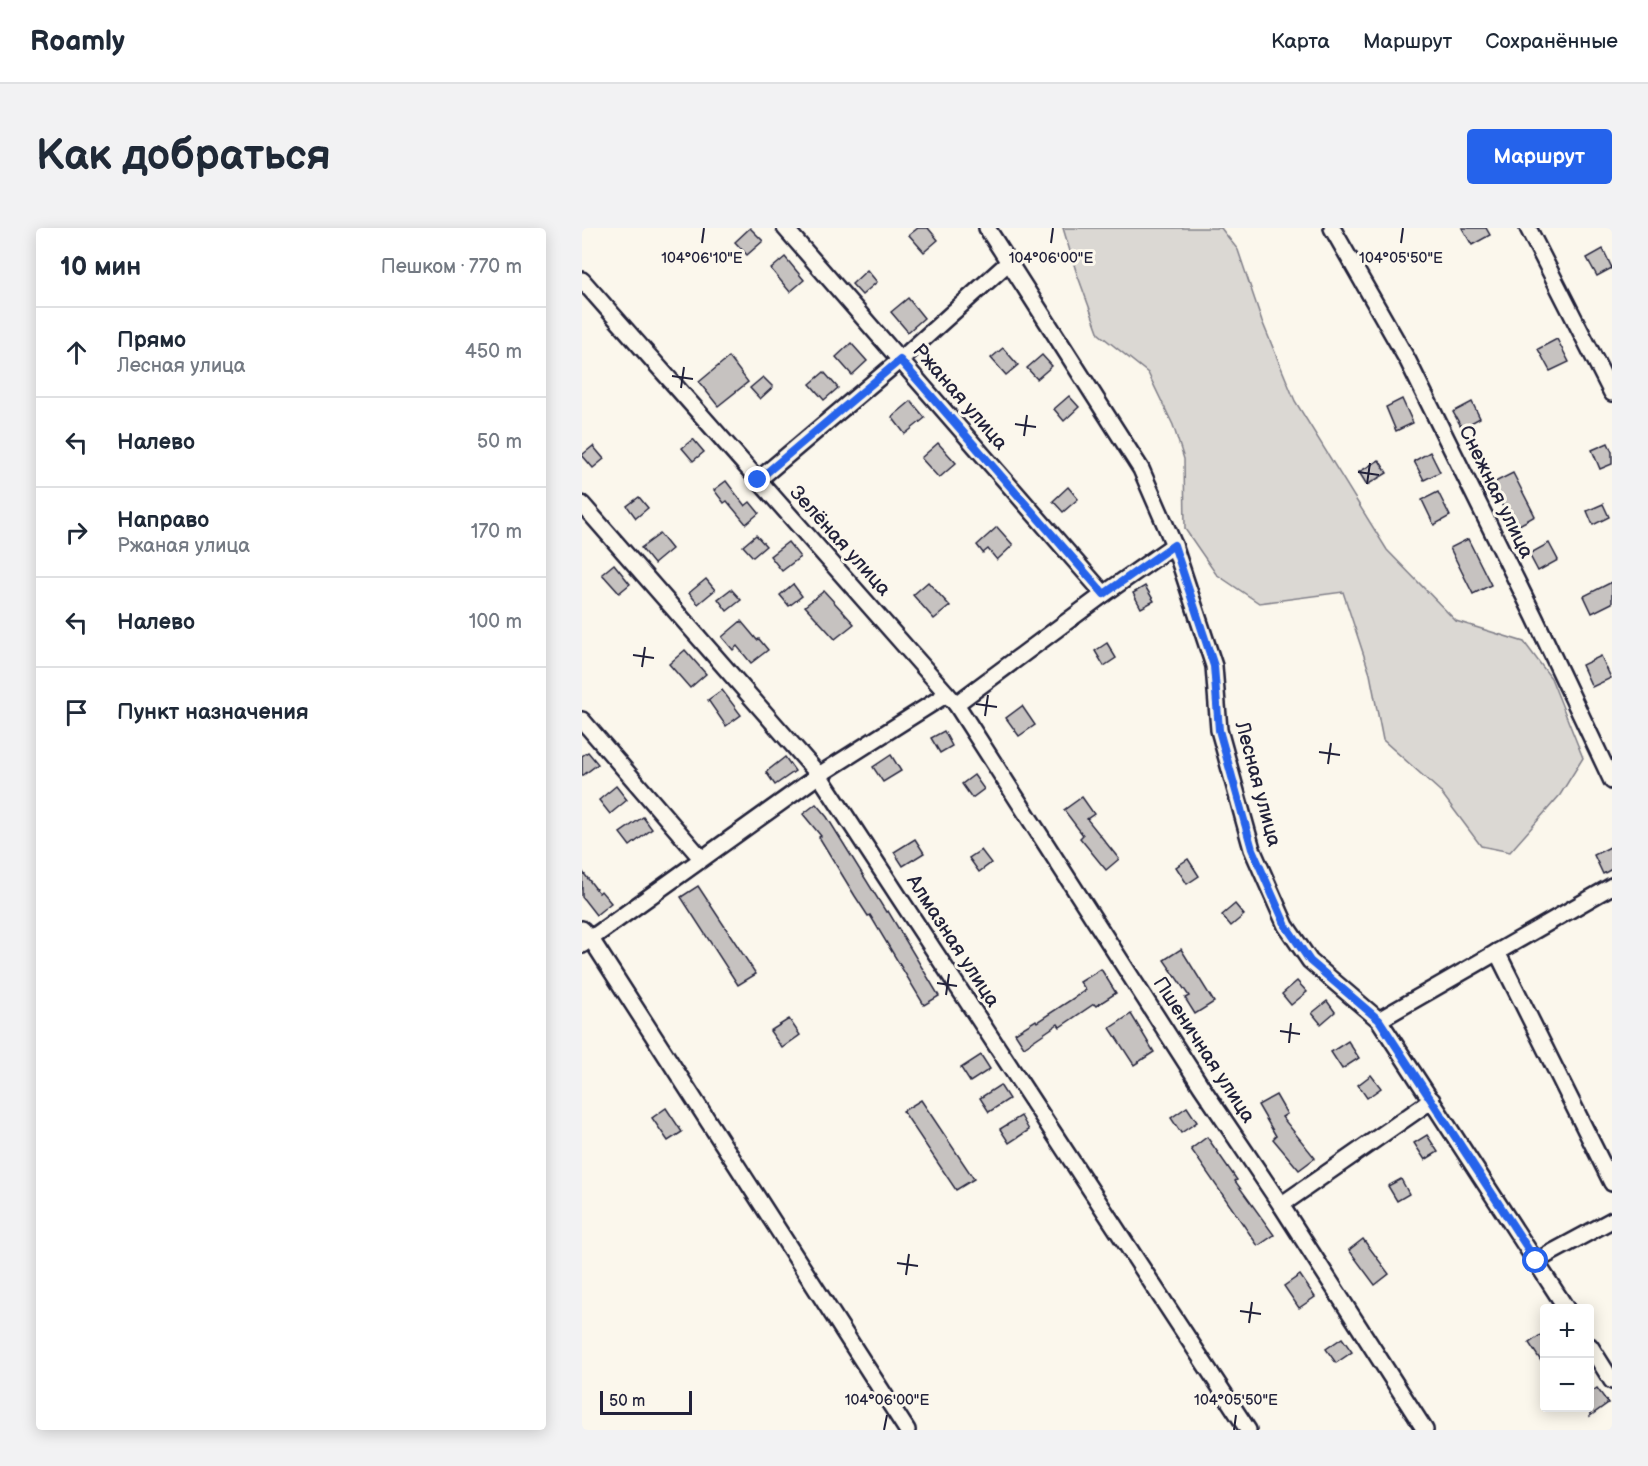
<!DOCTYPE html>
<html lang="ru">
<meta charset="utf-8">
<style>
:root{--surface:#fff;--page:#f2f2f3;--text:#1f2937;--muted:#747a83;--line:#e0e1e3;--accent:#2563eb}
body{margin:0;font-family:"Balsamiq Sans",sans-serif;background:var(--page);color:var(--text)}
.controls{position:absolute;right:18px;bottom:18px;display:grid;overflow:hidden;border-radius:6px;box-shadow:0 3px 15px #0003}
.controls button{width:54px;height:54px;display:grid;place-items:center;padding:0;border:0;border-bottom:2px solid var(--line);background:var(--surface);color:var(--text);font:30px sans-serif}
.scale{position:absolute;left:18px;bottom:15px;width:92px;box-sizing:border-box;padding-left:6px;border:3px solid #22223b;border-top:0;font-size:16px;line-height:21px;white-space:nowrap;color:#22223b;-webkit-text-stroke:4px #fbf7ec;paint-order:stroke}
.stop{position:absolute;width:18px;height:18px;margin:-14px;border:4px solid #2563eb;border-radius:50%;background:#fff}
.stop.end{background:#2563eb;border-color:#fff;box-shadow:0 2px 6px #0008}
.list{margin:0;padding:0;list-style:none}
h2{display:flex;justify-content:space-between;align-items:center;height:78px;margin:0;padding:0 24px;font-size:26px}
h2 small{font-size:20px;font-weight:400;color:var(--muted)}
.list li{display:grid;grid-template-columns:39px 1fr auto;gap:18px;align-items:center;box-sizing:border-box;height:90px;padding:0 24px;border-top:2px solid var(--line)}
.list b{display:block;font-size:22px;white-space:nowrap}
.list p{margin:0;font-size:20px;white-space:nowrap;color:var(--muted)}
.list em{font-size:20px;font-style:normal;color:var(--muted)}
.icon{flex:none;width:33px;height:33px;fill:none;stroke:currentColor;stroke-width:2;stroke-linecap:round;stroke-linejoin:round}
.map{position:relative;flex:none;width:1030px;height:1202px;overflow:hidden;border-radius:6px}
header{display:flex;align-items:center;gap:36px;box-sizing:border-box;height:84px;padding:0 30px;background:var(--surface);border-bottom:2px solid var(--line)}
header strong{font-size:28px}
nav{display:flex;gap:33px;margin-inline-start:auto;font-size:21px}
.intro{display:flex;align-items:center;justify-content:space-between;box-sizing:border-box;height:144px;padding:0 36px}
h1{margin:0;font-size:42px}
.button{padding:15px 27px;border-radius:6px;background:var(--accent);color:#fff;font-size:21px;font-weight:700}
main{display:flex;gap:36px;padding:0 36px}
aside{flex:1;background:var(--surface);border-radius:6px;box-shadow:0 3px 15px #0003}
.map>svg:first-child{display:block}
.green{fill:#dbd8d3;stroke:#7e7d87;stroke-width:1.5}
.building{fill:#c6c2c0;stroke:#22223b;stroke-width:1.5}
.lines{fill:none;stroke-linecap:round;stroke-linejoin:round}
.minor-casing{stroke:#22223b;stroke-width:20}
.minor{stroke:#fbf7ec;stroke-width:15}
.route{stroke:#2563eb;stroke-width:8}
.ticks{fill:none;stroke:#22223b;stroke-width:2}
.labels{text-anchor:middle;dominant-baseline:central;stroke-width:6;stroke-linejoin:round;paint-order:stroke}
.street-label{font-size:20px;fill:#22223b;stroke:#fbf7ec}
.ticks-label{font-size:15px;text-anchor:middle;fill:#22223b;stroke:#fbf7ec;stroke-width:6;stroke-linejoin:round;paint-order:stroke}
</style>
<header>
<strong>Roamly</strong>
<nav><a>Карта</a><a>Маршрут</a><a>Сохранённые</a></nav>
</header>
<div class="intro"><h1>Как добраться</h1><a class="button">Маршрут</a></div>
<main>
<aside>
<h2>10 мин<small>Пешком · 770 m</small></h2>
<ul class="list">
<li><svg class="icon" aria-label="ahead" viewBox="0 0 24 24"><path d="M12 20V5M6 11l6-6 6 6"/></svg><div><b>Прямо</b><p>Лесная улица</p></div><em>450 m</em></li>
<li><svg class="icon" aria-label="left" viewBox="0 0 24 24"><path d="M17 20v-9H6M10 6l-5 5 5 5"/></svg><div><b>Налево</b></div><em>50 m</em></li>
<li><svg class="icon" aria-label="right" viewBox="0 0 24 24"><path d="M7 20v-9h11M14 6l5 5-5 5"/></svg><div><b>Направо</b><p>Ржаная улица</p></div><em>170 m</em></li>
<li><svg class="icon" aria-label="left" viewBox="0 0 24 24"><path d="M17 20v-9H6M10 6l-5 5 5 5"/></svg><div><b>Налево</b></div><em>100 m</em></li>
<li><svg class="icon" aria-label="arrive" viewBox="0 0 24 24"><path d="M6 21V4h12l-3 4 3 4H6"/></svg><div><b>Пункт назначения</b></div></li>
</ul>
</aside>
<div class="map">
<svg width="1030" height="1202" viewBox="0 0 1030 1202">
<rect width="100%" height="100%" fill="#fbf7ec"/>
<filter id="ink" filterUnits="userSpaceOnUse"><feTurbulence type="fractalNoise" baseFrequency=".0167" numOctaves="2"/><feDisplacementMap in="SourceGraphic" scale="12" xChannelSelector="R" yChannelSelector="G"/><feConvolveMatrix kernelMatrix="1 2 1 2 8 2 1 2 1" color-interpolation-filters="sRGB"/></filter>
<g filter="url(#ink)">
<polygon class="green" points="481,0 639,0 656,22 680,93 713,173 805,322 874,393 942,414 969,450 1001,530 978,567 928,624 899,618 858,563 801,512 788,446 761,364 677,375 634,346 603,301 602,231 591,197 566,145 517,106 494,43"/>
<g class="building">
<polygon points="168,0 181,13 165,27 153,14"/>
<polygon points="336,0 346,0 356,12 342,24 327,7"/>
<polygon points="880,0 904,0 908,7 890,17"/>
<polygon points="1021,21 1030,40 1015,48 1005,30"/>
<polygon points="203,29 222,52 208,64 189,41"/>
<polygon points="285,42 295,54 280,67 270,56"/>
<polygon points="326,70 342,90 326,104 309,84"/>
<polygon points="975,111 987,134 968,143 956,121"/>
<polygon points="269,115 285,133 270,147 254,129"/>
<polygon points="421,120 436,137 424,147 409,130"/>
<polygon points="460,127 470,138 455,151 445,140"/>
<polygon points="147,129 166,154 136,178 117,154"/>
<polygon points="242,144 256,160 242,172 228,156"/>
<polygon points="181,149 191,159 178,171 168,160"/>
<polygon points="487,168 497,179 482,193 472,181"/>
<polygon points="820,171 831,195 814,203 804,179"/>
<polygon points="329,173 343,190 323,206 310,189"/>
<polygon points="890,174 898,190 880,200 871,184"/>
<polygon points="111,211 122,224 111,233 100,220"/>
<polygon points="356,215 374,235 357,250 339,230"/>
<polygon points="1026,215 1030,224 1030,236 1018,241 1010,222"/>
<polygon points="11,218 22,231 11,240 0,227"/>
<polygon points="848,224 858,244 842,252 832,233"/>
<polygon points="797,232 805,245 785,257 777,244"/>
<polygon points="931,245 953,288 932,300 909,256"/>
<polygon points="144,253 163,278 168,274 177,285 164,296 145,273 142,275 132,262"/>
<polygon points="486,259 496,271 481,284 471,273"/>
<polygon points="856,264 868,288 852,297 840,272"/>
<polygon points="57,269 66,280 54,290 45,278"/>
<polygon points="1021,276 1027,289 1011,297 1005,283"/>
<polygon points="415,299 431,317 415,332 406,321 401,325 395,317"/>
<polygon points="78,306 90,321 72,336 59,320"/>
<polygon points="174,307 184,318 171,329 161,318"/>
<polygon points="886,311 909,357 891,366 868,320"/>
<polygon points="206,314 218,329 200,343 188,328"/>
<polygon points="967,315 976,332 956,343 947,326"/>
<polygon points="32,336 48,356 37,365 20,346"/>
<polygon points="124,351 133,362 116,376 107,365"/>
<polygon points="346,354 368,378 352,391 331,367"/>
<polygon points="1030,354 1030,375 1010,385 1002,368"/>
<polygon points="211,356 220,368 207,378 198,367"/>
<polygon points="563,358 572,373 559,380 551,365"/>
<polygon points="149,361 159,372 145,383 136,371"/>
<polygon points="242,363 272,396 253,411 223,378"/>
<polygon points="159,393 175,412 177,411 186,422 169,435 155,418 151,422 140,409"/>
<polygon points="525,415 534,430 522,438 513,423"/>
<polygon points="103,422 124,446 108,460 87,436"/>
<polygon points="1019,428 1029,450 1010,459 1000,437"/>
<polygon points="140,462 159,487 144,498 126,472"/>
<polygon points="440,478 453,497 437,508 424,490"/>
<polygon points="362,503 370,518 358,525 349,510"/>
<polygon points="6,524 16,536 0,548 0,528"/>
<polygon points="309,527 319,543 301,554 291,539"/>
<polygon points="203,529 213,543 193,557 184,544"/>
<polygon points="392,547 402,561 390,570 380,556"/>
<polygon points="34,558 45,572 28,586 17,572"/>
<polygon points="500,569 512,586 505,591 537,631 524,642 498,610 501,607 482,582"/>
<polygon points="234,576 245,589 304,684 306,683 357,768 342,777 288,687 286,688 273,668 237,609 239,608 221,586"/>
<polygon points="61,589 70,601 48,618 38,605"/>
<polygon points="333,611 342,625 321,638 312,624"/>
<polygon points="1030,618 1030,641 1021,646 1012,627"/>
<polygon points="399,622 409,635 397,644 387,630"/>
<polygon points="606,631 617,648 605,656 594,639"/>
<polygon points="0,643 17,665 19,663 29,675 14,687 0,669"/>
<polygon points="116,658 174,746 156,757 99,669"/>
<polygon points="653,676 662,687 649,698 640,687"/>
<polygon points="599,721 632,774 613,786 603,770 607,768 582,732"/>
<polygon points="519,741 534,765 514,778 512,776 478,799 476,796 442,819 433,805 454,792 455,794 504,762 498,754"/>
<polygon points="715,753 725,764 709,777 700,766"/>
<polygon points="745,773 753,784 739,796 730,785"/>
<polygon points="549,786 572,824 552,837 528,800"/>
<polygon points="207,791 218,807 200,820 188,803"/>
<polygon points="766,813 777,830 760,841 749,824"/>
<polygon points="399,827 408,841 388,854 379,840"/>
<polygon points="789,847 799,860 785,870 776,857"/>
<polygon points="418,857 427,871 407,884 398,870"/>
<polygon points="694,867 705,886 700,889 733,930 717,942 691,911 694,908 676,877"/>
<polygon points="339,872 392,951 374,962 321,883"/>
<polygon points="605,879 615,894 599,905 589,890"/>
<polygon points="84,880 100,904 86,913 70,890"/>
<polygon points="439,888 447,902 427,915 418,901"/>
<polygon points="845,907 856,924 843,932 832,915"/>
<polygon points="625,909 655,952 653,953 692,1007 676,1018 609,921"/>
<polygon points="819,951 827,966 815,973 806,958"/>
<polygon points="781,1011 807,1046 793,1057 767,1022"/>
<polygon points="718,1047 733,1069 717,1080 702,1058"/>
<polygon points="963,1104 963,1139 947,1115"/>
<polygon points="760,1110 770,1124 754,1135 744,1121"/>
<polygon points="1015,1160 1026,1175 1008,1188 1008,1165"/>
</g>
<g class="lines">
<defs>
<g id="minor">
<polyline points="203,0 522,366"/>
<polyline points="405,0 559,241 592,317 632,438 637,502 670,621 704,698 728,733 797,792 984,1080"/>
<polyline points="750,0 826,133 952,388 1030,553"/>
<polyline points="946,0 1030,165"/>
<polyline points="0,52 374,476 619,858 699,977 843,1202"/>
<polyline points="176,252 318,132 427,34"/>
<polyline points="0,276 237,547 666,1202"/>
<polyline points="374,476 522,366 592,317"/>
<polyline points="0,492 119,630"/>
<polyline points="0,701 9,711 325,1202"/>
<polyline points="0,717 237,547 365,466"/>
<polyline points="915,724 1030,955"/>
<polyline points="797,792 1030,658"/>
<polyline points="699,977 850,872"/>
<polyline points="954,1033 1030,992"/>
<polyline points="1008,1118 1030,1153"/>
</g>
</defs>
<use href="#minor" class="minor-casing"/>
<use href="#minor" class="minor"/>
</g>
</g>
<g class="lines" filter="url(#ink)">
<polyline class="route" points="176,252 318,132 522,366 592,317 632,438 637,502 670,621 704,698 728,733 797,792 954,1033"/>
</g>
<path class="ticks" d="M120 15 122 0M469 15 471 0M819 15 821 0M90 148 111 151M99 160 102 139M433 196 454 199M442 208 445 187M776 244 797 247M785 256 788 235M51 427 72 430M60 439 63 419M394 476 415 479M403 488 406 467M737 524 758 527M746 536 749 515M355 755 375 758M364 767 367 746M698 803 718 806M707 815 709 795M315 1035 336 1038M324 1047 327 1026M658 1083 679 1086M667 1095 670 1074M302 1202 305 1187M652 1202 654 1187"/>
<g class="labels">
<g class="street-label">
<text transform="translate(378 169) rotate(49)">Ржаная улица</text>
<text transform="translate(914 264) rotate(64)">Снежная улица</text>
<text transform="translate(258 313) rotate(48)">Зелёная улица</text>
<text transform="translate(676 556) rotate(75)">Лесная улица</text>
<text transform="translate(371 713) rotate(57)">Алмазная улица</text>
<text transform="translate(622 822) rotate(57)">Пшеничная улица</text>
</g>
</g>
<g class="ticks-label">
<text x="120" y="35">104°06'10"E</text>
<text x="469" y="35">104°06'00"E</text>
<text x="819" y="35">104°05'50"E</text>
<text x="305" y="1177">104°06'00"E</text>
<text x="654" y="1177">104°05'50"E</text>
</g>
</svg>
<div class="controls">
<button>+</button>
<button>−</button>
</div>
<div class="scale">50 m</div>
<div class="stop" style="left:954px;top:1033px"></div>
<div class="stop end" style="left:176px;top:252px"></div>
</div>
</main>
